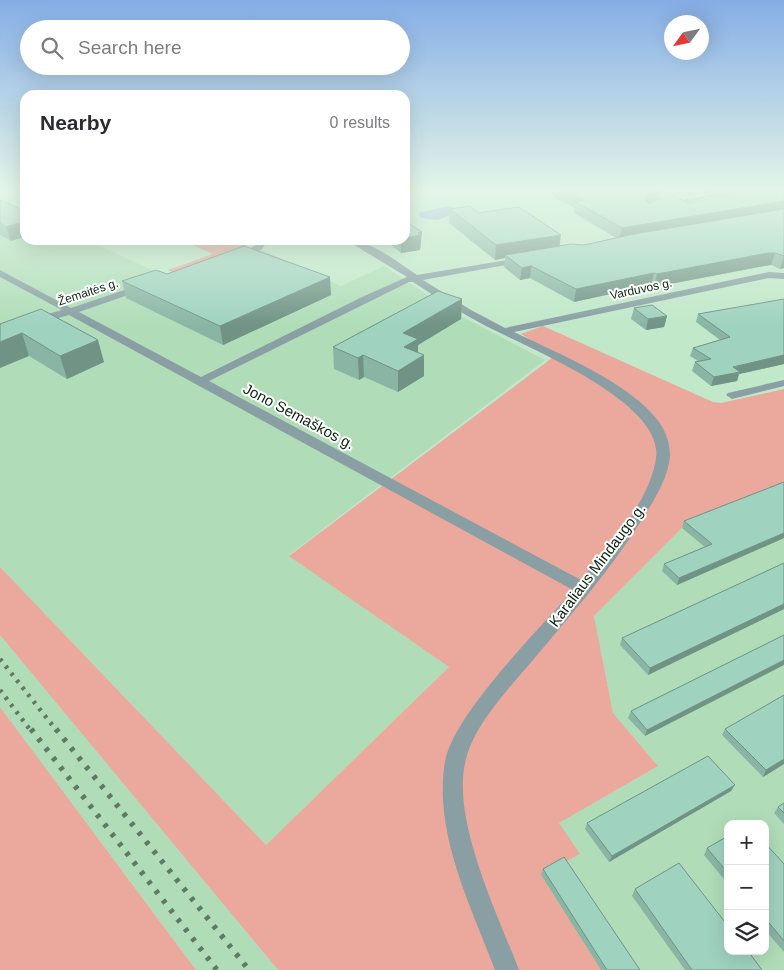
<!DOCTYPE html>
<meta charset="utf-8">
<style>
:root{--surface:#fff;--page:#f7f7f7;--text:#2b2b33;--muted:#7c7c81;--line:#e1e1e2}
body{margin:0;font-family:Arial,sans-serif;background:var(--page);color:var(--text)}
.controls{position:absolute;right:15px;bottom:15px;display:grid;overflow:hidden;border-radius:10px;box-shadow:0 5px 20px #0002}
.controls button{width:45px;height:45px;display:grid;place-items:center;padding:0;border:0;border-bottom:1px solid var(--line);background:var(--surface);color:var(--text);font:25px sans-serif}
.compass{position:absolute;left:664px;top:15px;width:45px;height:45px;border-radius:50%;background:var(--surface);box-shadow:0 5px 20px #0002;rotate:237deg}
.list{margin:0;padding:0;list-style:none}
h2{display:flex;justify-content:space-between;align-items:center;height:65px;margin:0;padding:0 20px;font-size:21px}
h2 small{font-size:16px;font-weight:400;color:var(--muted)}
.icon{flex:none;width:28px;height:28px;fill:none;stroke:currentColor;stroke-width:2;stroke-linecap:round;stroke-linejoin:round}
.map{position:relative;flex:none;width:784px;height:970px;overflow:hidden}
.search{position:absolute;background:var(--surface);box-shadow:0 5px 20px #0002;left:20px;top:20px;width:390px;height:55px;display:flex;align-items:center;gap:12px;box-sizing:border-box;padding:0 18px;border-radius:28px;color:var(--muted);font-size:19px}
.panel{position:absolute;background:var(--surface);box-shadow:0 5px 20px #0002;left:20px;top:90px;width:390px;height:155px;border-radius:15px}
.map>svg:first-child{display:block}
.built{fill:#b0ddb8;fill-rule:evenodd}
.green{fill:#eba89c}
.water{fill:#90a4e3}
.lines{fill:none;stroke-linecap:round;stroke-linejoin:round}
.minor{fill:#899fa4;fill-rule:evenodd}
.rail-far1{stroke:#5f7965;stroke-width:4.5;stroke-dasharray:3 6;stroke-linecap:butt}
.rail{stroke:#5f7965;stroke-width:5.5;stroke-dasharray:4 8;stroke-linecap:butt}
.wall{fill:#8ab5a5}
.shaded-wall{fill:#709386}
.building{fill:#a0d2c0;stroke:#709386}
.labels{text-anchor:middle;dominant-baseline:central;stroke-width:4;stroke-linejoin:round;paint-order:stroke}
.far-street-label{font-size:12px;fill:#122116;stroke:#fbfffb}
.street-label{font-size:15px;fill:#122116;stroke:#fbfffb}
</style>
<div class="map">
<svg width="784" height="970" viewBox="0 0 784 970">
<rect width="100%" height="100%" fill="#c1e8c9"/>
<g class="built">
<polygon points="643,190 728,190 678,199 658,197"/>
<polygon points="0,200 25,211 25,240 87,240 169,278 258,248 341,286 384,266 453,312 545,360 289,555 449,667 266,845 0,567"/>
<path d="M784 488V970H601L541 875 559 823 658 766 613 713 594 616 682 528ZM728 824H765V951H728Z"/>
<polygon points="0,635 278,970 196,970 0,707"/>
</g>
<g class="green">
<polygon points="181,240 255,240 238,250 173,273 168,270 213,254"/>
<polygon points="543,326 713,402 721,403 784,389 784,488 682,528 594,616 613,713 658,766 559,823 580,854 541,875 601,970 278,970 0,635 0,567 266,845 449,667 289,556 556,355 521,334"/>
<polygon points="0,707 196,970 0,970"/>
</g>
<polygon class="water" points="448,206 462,210 438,220 421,218 418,213"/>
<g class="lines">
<g class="minor">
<polygon points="733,190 750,190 666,206 662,204"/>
<polygon points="261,240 269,240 261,250 236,258 232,255 255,246"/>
<path d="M346 240C371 240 397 262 417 275L525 257V261L522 262 423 280 471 310 505 328 769 272 784 273V279L769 278 514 332C557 353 631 383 659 422 666 432 670 444 670 456 668 479 653 502 641 521 611 569 574 611 538 654 514 683 475 722 466 759 450 818 498 915 519 970H495C471 906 433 832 445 762 453 714 540 629 573 590L69 315 0 334V328L62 310 0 277V270L71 308 142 284 147 287 145 289 79 312 201 377 362 297 407 277ZM409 282H413C436 297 460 312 484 325 526 347 665 402 656 458 650 502 608 547 581 580L209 381Z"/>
<polygon points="784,380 784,386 732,399 726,395 728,393"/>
</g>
<g class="rail-far1">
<polyline points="0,659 57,731"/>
<polyline points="0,690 31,731"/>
</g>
<g class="rail">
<polyline points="31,729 217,970"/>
<polyline points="56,729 249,970"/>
</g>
</g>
<g class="wall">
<polygon points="556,190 660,190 658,199 688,203 718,197 720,190 705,193 699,190 784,190 784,268 780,269 771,265 764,266 654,287 651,285 574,302 530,278 520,280 504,267 505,258 495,260 449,223 450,209 478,213 559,246 584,245 616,238 574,213 575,208 555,198"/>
<polygon points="0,200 25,211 25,238 23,237 11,241 0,235"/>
<polygon points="422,232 420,250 401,253 385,240 405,240"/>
<polygon points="167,274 331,295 223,345 126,298 122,281"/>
<polygon points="462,299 461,319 418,345 418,352 424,376 398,392 364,377 359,380 334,369 333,347"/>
<polygon points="784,299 784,364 739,374 737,381 711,386 692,371 695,362 698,361 690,356 693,348 720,340 696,322 698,314"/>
<polygon points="634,308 667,316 664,327 646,330 631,319"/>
<polygon points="0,324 104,362 67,379 29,356"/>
<polygon points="784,482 784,538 677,585 662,571 664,564 705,547 682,528 684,521"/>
<polygon points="784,563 784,609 648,675 620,645 622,638"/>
<polygon points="784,635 645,736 628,718 631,711"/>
<polygon points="725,729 784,764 763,777 722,735"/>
<polygon points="731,791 609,862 585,829 587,823"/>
<polygon points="784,803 784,824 774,813 778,807"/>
<polygon points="728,836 728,884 704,855 707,848"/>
<polygon points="765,843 784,864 784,952 765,930"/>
<polygon points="543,869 640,970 601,970 541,875"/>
<polygon points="635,889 762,970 685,970 632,896"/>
</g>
<g class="shaded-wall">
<polygon points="660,190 658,201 644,205 647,194"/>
<polygon points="706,190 720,190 705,193"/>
<polygon points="784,201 784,211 619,239 622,228"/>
<polygon points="19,223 23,237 11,241 6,227"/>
<polygon points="422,232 420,250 401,253 401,240 405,240 405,238"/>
<polygon points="561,235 559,249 505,255 505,258 495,260 496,245"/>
<polygon points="768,253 775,253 771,265 764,266 654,287 657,274"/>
<polygon points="784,256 784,268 780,269"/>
<polygon points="531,266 530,278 520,280 522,268"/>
<polygon points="654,273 651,285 574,302 576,289"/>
<polygon points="330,277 331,295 223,345 220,326"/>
<polygon points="462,299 461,319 418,345 418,359 424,355 424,376 398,392 398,371 403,333"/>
<polygon points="667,316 664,327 646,330 648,319"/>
<polygon points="22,333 29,356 0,368 0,342"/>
<polygon points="98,340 104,362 67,379 60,356"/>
<polygon points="363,355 364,377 359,380 358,358"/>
<polygon points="784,355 784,364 739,374 737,381 711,386 714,377 733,367"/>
<polygon points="784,533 784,538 677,585 679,578"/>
<polygon points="784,604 784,609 648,675 650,668"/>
<polygon points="784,660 784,665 645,736 647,730"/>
<polygon points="784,759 784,764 763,777 766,770"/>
<polygon points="735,785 731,791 609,862 612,856"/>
</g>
<g class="building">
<polygon points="562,190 660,190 647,194 645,201 650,204 659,199 673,196 688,203 736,194 728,190 784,190 784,201 622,228 576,202 583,200"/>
<polygon points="0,200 25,211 25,226 19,223 6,227 0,223"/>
<polygon points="470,206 478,213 519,207 561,235 496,245 450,209"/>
<polygon points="784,209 784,256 775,253 768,253 657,274 654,273 576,289 531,266 522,268 505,255 571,244 584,245 634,234"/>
<polygon points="405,221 422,232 418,233 421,235 405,238"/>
<polygon points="244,246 330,277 220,326 122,281 156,270 167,274"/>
<polygon points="438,291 462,299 403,333 418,339 404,347 424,355 398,371 363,355 358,358 333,347"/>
<polygon points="784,299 784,355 733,367 740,372 714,377 695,362 711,359 693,348 730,337 698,314"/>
<polygon points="652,305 667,316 648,319 634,308"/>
<polygon points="41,309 98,340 60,356 22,333 0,342 0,324"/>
<polygon points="784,482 784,533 679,578 664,564 712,544 684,521"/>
<polygon points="784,563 784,604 650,668 622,638"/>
<polygon points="784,635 784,660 647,730 631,711"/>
<polygon points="784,695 784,759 766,770 725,729"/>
<polygon points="708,756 735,785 612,856 587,823"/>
<polygon points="784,803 784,813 778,807"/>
<polygon points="728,836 728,873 707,848"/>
<polygon points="765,843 784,864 784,941 765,918"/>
<polygon points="564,857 640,970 607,970 543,869"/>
<polygon points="679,863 728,926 728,951 748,951 762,970 692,970 635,889"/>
</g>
<linearGradient id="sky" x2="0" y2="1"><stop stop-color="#85aee6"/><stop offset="0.58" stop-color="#e3f5e7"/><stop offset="1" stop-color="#e3f5e7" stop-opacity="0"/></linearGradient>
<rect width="784" height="326" fill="url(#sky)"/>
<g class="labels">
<g class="far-street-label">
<text transform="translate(641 289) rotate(-12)">Varduvos g.</text>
<text transform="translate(88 292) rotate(-18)">Žemaitės g.</text>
</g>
<g class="street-label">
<text transform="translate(299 416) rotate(28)">Jono Semaškos g.</text>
<text transform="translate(597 565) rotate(-53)">Karaliaus Mindaugo g.</text>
</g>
</g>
</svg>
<div class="controls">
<button>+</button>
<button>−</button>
<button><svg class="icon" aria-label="layers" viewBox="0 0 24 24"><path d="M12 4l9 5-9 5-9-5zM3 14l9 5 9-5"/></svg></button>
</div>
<svg class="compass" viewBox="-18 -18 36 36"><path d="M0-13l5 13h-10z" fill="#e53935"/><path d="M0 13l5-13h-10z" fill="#7c7c81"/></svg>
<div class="search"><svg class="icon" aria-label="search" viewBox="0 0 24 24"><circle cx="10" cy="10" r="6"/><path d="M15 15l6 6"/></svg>Search here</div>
<section class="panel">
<h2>Nearby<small>0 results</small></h2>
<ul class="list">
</ul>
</section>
</div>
